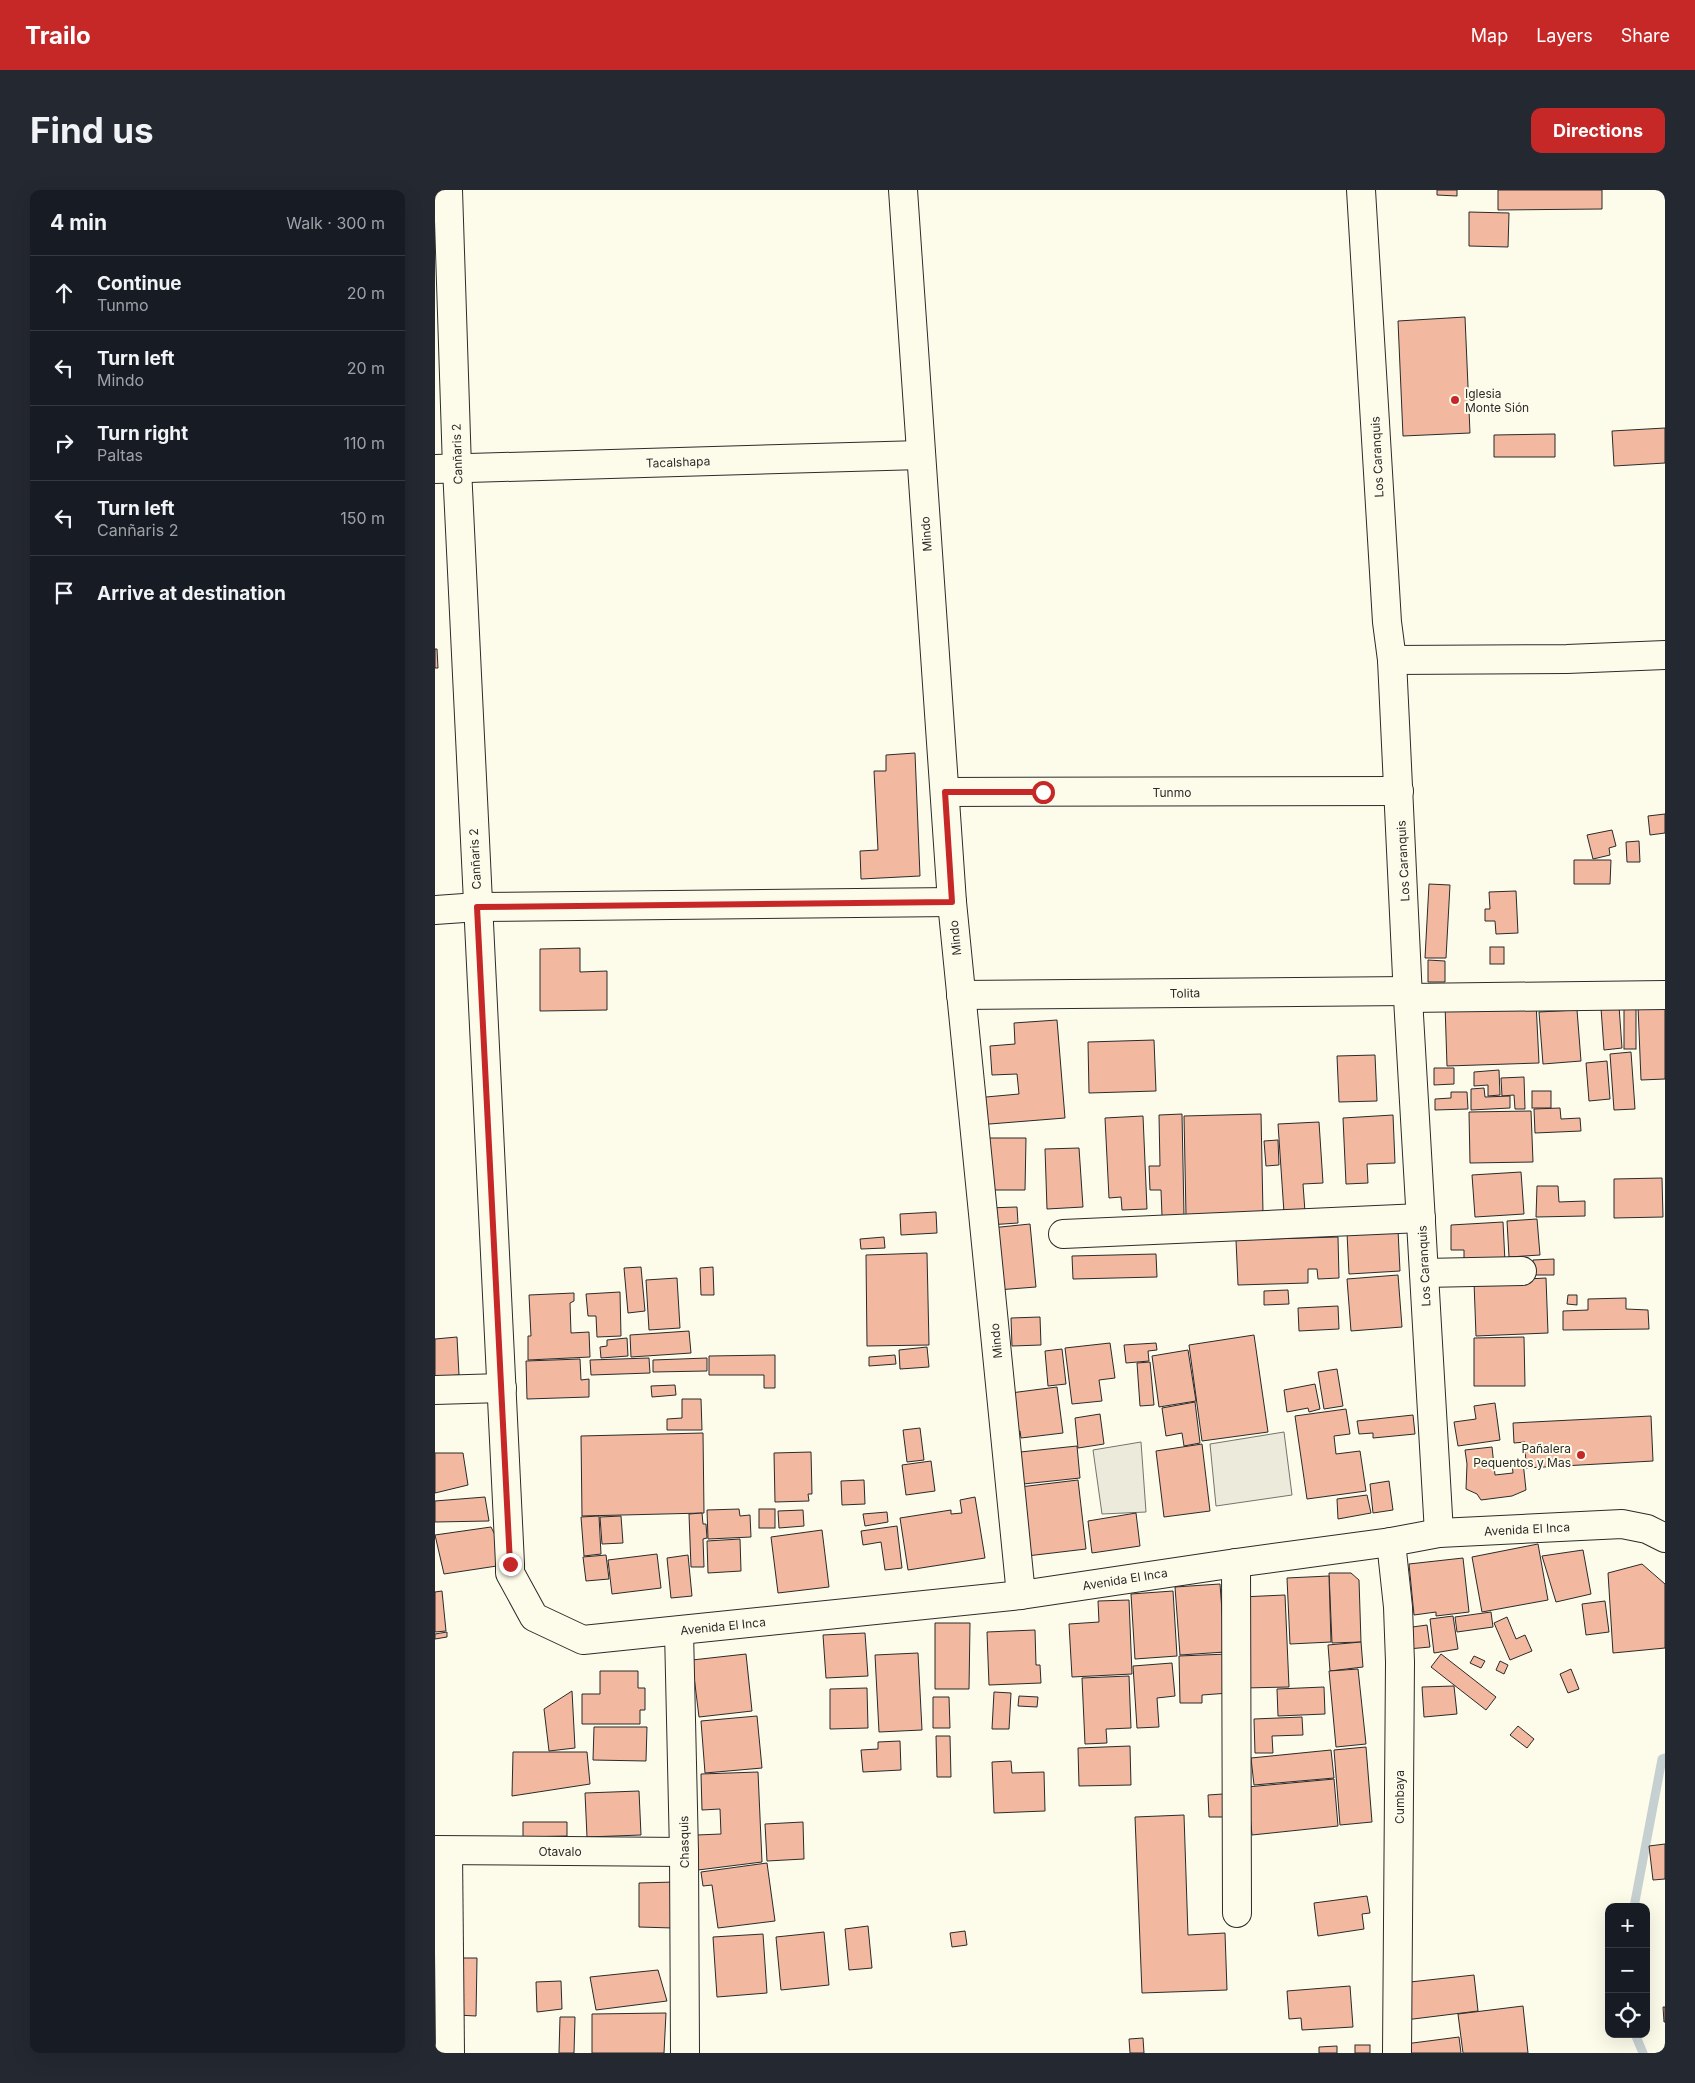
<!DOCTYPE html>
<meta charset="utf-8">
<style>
:root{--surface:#171b24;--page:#242831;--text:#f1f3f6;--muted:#9ea1a6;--line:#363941;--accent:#c62828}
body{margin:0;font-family:Inter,sans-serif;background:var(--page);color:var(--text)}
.controls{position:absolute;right:15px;bottom:15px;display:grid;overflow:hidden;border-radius:10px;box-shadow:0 5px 20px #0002}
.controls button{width:45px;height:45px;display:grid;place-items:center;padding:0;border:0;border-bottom:1px solid var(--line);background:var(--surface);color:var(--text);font:25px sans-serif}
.stop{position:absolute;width:15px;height:15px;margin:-11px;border:4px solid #c62828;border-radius:50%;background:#fff}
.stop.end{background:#c62828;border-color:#fff;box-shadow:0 1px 5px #0008}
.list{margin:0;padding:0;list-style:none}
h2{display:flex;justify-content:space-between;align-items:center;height:65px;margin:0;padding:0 20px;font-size:21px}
h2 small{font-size:16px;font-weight:400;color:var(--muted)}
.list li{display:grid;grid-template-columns:32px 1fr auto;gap:15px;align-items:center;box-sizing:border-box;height:75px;padding:0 20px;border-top:1px solid var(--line)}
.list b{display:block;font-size:19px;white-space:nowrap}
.list p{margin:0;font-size:16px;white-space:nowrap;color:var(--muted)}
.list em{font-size:16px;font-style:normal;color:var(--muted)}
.icon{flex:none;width:28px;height:28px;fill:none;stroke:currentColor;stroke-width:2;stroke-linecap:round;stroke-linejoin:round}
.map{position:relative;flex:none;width:1230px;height:1863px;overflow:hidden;border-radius:10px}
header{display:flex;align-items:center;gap:30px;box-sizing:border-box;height:70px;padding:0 25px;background:var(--accent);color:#fff}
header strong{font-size:24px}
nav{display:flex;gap:28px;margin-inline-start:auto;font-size:18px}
.intro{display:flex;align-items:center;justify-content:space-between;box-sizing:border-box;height:120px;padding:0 30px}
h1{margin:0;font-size:35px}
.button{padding:12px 22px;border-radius:10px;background:var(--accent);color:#fff;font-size:18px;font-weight:700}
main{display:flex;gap:30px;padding:0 30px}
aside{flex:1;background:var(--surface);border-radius:10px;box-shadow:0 5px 20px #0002}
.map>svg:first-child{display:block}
.parking{fill:#eceadb;stroke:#74746e}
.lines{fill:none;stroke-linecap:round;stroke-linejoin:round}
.stream{stroke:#c7d0d0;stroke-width:9}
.building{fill:#f2b8a0;stroke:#2b2b2b}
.street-casing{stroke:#2b2b2b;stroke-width:30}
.street{stroke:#fdfbea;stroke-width:28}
.route{stroke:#c62828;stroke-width:6}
.poi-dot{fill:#c62828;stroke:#fdfbea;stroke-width:2}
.labels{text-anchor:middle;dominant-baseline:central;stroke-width:4;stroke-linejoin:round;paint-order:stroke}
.poi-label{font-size:12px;fill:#2b2b2b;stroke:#fdfbea;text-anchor:start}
.street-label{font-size:12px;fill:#2b2b2b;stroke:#fdfbea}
</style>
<header>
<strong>Trailo</strong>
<nav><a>Map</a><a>Layers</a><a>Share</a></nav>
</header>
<div class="intro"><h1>Find us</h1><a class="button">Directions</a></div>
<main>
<aside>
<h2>4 min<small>Walk · 300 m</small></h2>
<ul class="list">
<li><svg class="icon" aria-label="ahead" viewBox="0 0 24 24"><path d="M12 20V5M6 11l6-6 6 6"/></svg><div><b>Continue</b><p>Tunmo</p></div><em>20 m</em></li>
<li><svg class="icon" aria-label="left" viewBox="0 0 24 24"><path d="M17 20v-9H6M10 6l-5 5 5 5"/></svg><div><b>Turn left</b><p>Mindo</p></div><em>20 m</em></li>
<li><svg class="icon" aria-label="right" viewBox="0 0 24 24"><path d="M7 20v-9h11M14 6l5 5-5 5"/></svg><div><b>Turn right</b><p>Paltas</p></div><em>110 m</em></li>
<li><svg class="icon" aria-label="left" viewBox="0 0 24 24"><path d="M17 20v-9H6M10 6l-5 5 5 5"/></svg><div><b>Turn left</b><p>Canñaris 2</p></div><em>150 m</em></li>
<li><svg class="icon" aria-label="arrive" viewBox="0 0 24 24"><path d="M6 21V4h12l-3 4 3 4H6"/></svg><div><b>Arrive at destination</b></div></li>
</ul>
</aside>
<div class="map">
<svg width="1230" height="1863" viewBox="0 0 1230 1863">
<rect width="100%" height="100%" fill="#fdfbea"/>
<g class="parking">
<polygon points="849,1242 857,1305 781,1316 775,1254"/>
<polygon points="706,1252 711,1322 667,1324 658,1260"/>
</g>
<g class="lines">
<g class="stream">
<polyline points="1199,1717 1227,1569 1230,1568"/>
<polyline points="1200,1844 1208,1863"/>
</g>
</g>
<g class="building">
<polygon points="1002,0 1022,0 1022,6 1002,5"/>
<polygon points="1063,0 1167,0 1167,19 1063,20"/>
<polygon points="1034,22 1074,23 1073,57 1034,56"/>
<polygon points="1030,127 1035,243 968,246 963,131"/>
<polygon points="1230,238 1230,273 1179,276 1177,241"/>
<polygon points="1120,244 1120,267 1059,267 1059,245"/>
<polygon points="0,459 2,459 3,478 0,478"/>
<polygon points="480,563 485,686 426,689 425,661 443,660 439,581 451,581 451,565"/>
<polygon points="1230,624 1230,643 1215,645 1213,626"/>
<polygon points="1177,640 1181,656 1174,658 1175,665 1158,669 1152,645"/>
<polygon points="1204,651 1205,672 1192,672 1191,652"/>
<polygon points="1139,670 1176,670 1175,694 1139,694"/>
<polygon points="994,694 1015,695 1011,768 990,768"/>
<polygon points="1081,701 1083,743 1061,744 1060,731 1050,731 1050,719 1055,719 1054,702"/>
<rect x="1055" y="757" width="14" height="17"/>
<polygon points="145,758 145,782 172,781 172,820 105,821 105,759"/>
<polygon points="993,770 1010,771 1010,792 993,792"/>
<polygon points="1101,812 1104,873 1012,876 1010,814"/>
<rect x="1189" y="814" width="12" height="45"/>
<polygon points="1230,815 1230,889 1206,890 1203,816"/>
<polygon points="1184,816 1187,858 1169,860 1166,818"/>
<polygon points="1142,820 1146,871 1108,874 1104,822"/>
<polygon points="622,830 630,928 542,935 540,908 584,904 582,884 557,885 555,856 580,854 579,833"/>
<polygon points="719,850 721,901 654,903 653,852"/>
<polygon points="1196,862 1200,919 1179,920 1175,864"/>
<polygon points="940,865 942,911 904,912 902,866"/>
<polygon points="1172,871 1175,909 1154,911 1151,873"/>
<polygon points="999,878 1019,878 1019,894 999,895"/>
<polygon points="1064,880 1065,905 1053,906 1053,895 1039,896 1039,882"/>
<polygon points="1089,887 1090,919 1080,919 1079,905 1067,906 1066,888"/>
<polygon points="1049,898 1050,907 1075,906 1075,918 1036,920 1036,899"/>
<rect x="1097" y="901" width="19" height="17"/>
<polygon points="1016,902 1032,902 1033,919 1000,920 1000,909 1016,908"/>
<polygon points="1125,918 1126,929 1145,928 1146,941 1100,943 1099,919"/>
<polygon points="1096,921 1098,972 1035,973 1034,922"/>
<polygon points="747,924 749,1026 727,1026 726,1000 715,1000 714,976 725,976 724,925"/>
<polygon points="826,924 828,1023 751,1025 749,926"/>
<polygon points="958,925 960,973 932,974 933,993 911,994 908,928"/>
<polygon points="708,926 712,1019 687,1020 686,1007 674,1008 670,928"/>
<polygon points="884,932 888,993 868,994 870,1022 849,1023 843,934"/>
<polygon points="553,948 591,948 590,1000 553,1000"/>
<polygon points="843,950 844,975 831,976 829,951"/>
<polygon points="644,958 648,1017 612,1019 610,959"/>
<polygon points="1086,982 1089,1024 1040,1027 1037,985"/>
<polygon points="1227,988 1228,1027 1179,1028 1179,989"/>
<polygon points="1102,996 1123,996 1124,1012 1150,1011 1150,1026 1101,1027"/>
<polygon points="582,1017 583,1033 553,1035 552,1018"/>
<polygon points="501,1022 502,1043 466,1045 465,1024"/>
<polygon points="1102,1029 1105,1065 1074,1067 1072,1031"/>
<polygon points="1068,1032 1070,1072 1029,1073 1029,1060 1016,1060 1016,1035"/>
<polygon points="595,1034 601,1097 562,1100 556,1038"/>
<polygon points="963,1040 965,1081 914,1084 912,1043"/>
<polygon points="449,1047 450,1058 426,1059 425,1049"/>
<polygon points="903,1047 904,1088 883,1089 882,1079 873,1079 873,1093 803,1095 801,1050"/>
<polygon points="492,1063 494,1155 432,1156 431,1065"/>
<polygon points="721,1064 722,1087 638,1089 637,1066"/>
<polygon points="1119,1069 1119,1085 1098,1085 1098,1070"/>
<polygon points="206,1077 210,1121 193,1123 189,1078"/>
<polygon points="278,1077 279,1105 266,1105 265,1078"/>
<polygon points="963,1085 967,1137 916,1141 912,1089"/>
<polygon points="242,1088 245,1138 214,1140 211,1090"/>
<polygon points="1111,1088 1113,1143 1041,1146 1039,1092"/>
<polygon points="853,1100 854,1114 829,1115 829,1101"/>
<polygon points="185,1102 186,1146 162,1147 161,1126 153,1126 151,1104"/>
<polygon points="139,1103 139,1111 135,1113 136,1143 154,1142 155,1167 93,1170 93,1146 96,1146 94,1105"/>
<polygon points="1133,1105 1142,1105 1142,1115 1132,1114"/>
<polygon points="1191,1108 1191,1119 1213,1120 1214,1139 1128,1140 1128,1121 1153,1120 1153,1109"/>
<polygon points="903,1116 904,1139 864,1141 863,1118"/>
<polygon points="605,1127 606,1155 577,1156 576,1128"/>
<polygon points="254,1141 256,1163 196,1167 195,1145"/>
<polygon points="819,1145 833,1242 767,1251 754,1155"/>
<polygon points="22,1147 24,1185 0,1187 0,1149"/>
<polygon points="1089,1147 1090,1196 1039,1196 1039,1148"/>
<polygon points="192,1148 193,1166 166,1168 165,1157 172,1156 172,1150"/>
<polygon points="675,1153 680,1188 664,1190 667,1211 637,1214 630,1158"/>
<polygon points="721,1153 722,1160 713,1161 714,1171 691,1173 689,1155"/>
<polygon points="492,1157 494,1177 465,1179 464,1160"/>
<polygon points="627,1159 631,1194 613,1196 610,1161"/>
<polygon points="753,1160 761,1211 724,1217 717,1166"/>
<polygon points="340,1165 340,1198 329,1198 329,1185 274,1185 274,1166"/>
<polygon points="460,1165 461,1174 434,1176 434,1167"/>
<polygon points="214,1168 215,1183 156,1185 155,1170"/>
<polygon points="272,1168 272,1181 218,1182 218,1170"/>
<polygon points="145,1169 146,1190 154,1189 154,1207 92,1209 91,1171"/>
<polygon points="715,1172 719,1215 705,1216 702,1173"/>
<polygon points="902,1179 908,1216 889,1219 883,1182"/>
<polygon points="880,1194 885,1219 874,1222 873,1218 852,1222 849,1200"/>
<polygon points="240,1195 241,1205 217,1207 216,1196"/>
<polygon points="622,1197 628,1243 586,1248 585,1241 573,1242 568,1204"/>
<polygon points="247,1209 266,1209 267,1240 232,1240 232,1229 247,1228"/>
<polygon points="760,1212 765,1253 749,1256 747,1243 731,1246 727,1218"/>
<polygon points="1060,1213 1065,1250 1023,1256 1019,1232 1041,1229 1039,1216"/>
<polygon points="911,1219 915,1244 899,1246 901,1264 925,1261 931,1301 872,1309 860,1226"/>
<polygon points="665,1224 669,1254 643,1258 640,1228"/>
<polygon points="978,1225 980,1244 938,1248 938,1243 924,1244 922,1231"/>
<polygon points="1216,1226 1218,1271 1091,1278 1090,1252 1079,1253 1078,1233"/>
<polygon points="485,1238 489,1270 472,1272 468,1240"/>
<polygon points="268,1243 269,1323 147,1326 146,1246"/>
<polygon points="767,1254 775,1321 729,1327 721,1261"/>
<polygon points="642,1256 645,1288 579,1295 576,1263"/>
<polygon points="1057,1257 1060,1285 1078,1283 1077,1273 1088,1272 1091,1300 1077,1306 1046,1310 1042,1304 1031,1299 1032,1274 1030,1260"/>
<polygon points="376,1262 377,1304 373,1304 374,1311 340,1312 339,1263"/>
<polygon points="0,1263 28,1263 33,1295 0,1303"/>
<polygon points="496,1271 500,1301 471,1305 467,1275"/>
<polygon points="429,1290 430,1314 407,1315 406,1291"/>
<polygon points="643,1290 651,1359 592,1366 585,1297"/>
<polygon points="954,1291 958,1320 938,1323 935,1294"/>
<polygon points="932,1305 936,1323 903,1329 902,1309"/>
<polygon points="50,1307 54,1331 0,1332 0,1311"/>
<polygon points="540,1307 550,1368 473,1380 465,1328 516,1320 516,1324 527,1323 525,1310"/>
<polygon points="304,1319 305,1326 315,1325 316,1347 273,1349 272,1320"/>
<rect x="324" y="1319" width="16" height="19"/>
<polygon points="368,1320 369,1336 344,1338 343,1321"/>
<polygon points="452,1322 453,1332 430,1336 428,1324"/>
<polygon points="267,1323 268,1334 271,1334 272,1348 268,1349 269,1377 256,1377 254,1324"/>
<polygon points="701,1323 705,1356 657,1363 653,1331"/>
<polygon points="164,1326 166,1364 149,1366 146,1327"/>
<polygon points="186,1326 188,1353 167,1354 165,1327"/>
<polygon points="462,1336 467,1378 450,1380 446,1352 428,1355 426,1341"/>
<polygon points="56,1337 75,1374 9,1384 0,1345"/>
<polygon points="387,1340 394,1397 343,1403 336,1347"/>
<polygon points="305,1349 306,1381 273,1383 272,1351"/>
<polygon points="1103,1354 1113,1410 1047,1422 1037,1367"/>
<polygon points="1148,1360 1156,1404 1121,1412 1107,1366"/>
<polygon points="222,1364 226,1398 177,1404 173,1370"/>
<polygon points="171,1365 174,1389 151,1391 148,1367"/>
<polygon points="253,1365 257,1406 236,1408 232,1368"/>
<polygon points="1028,1368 1034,1422 1001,1426 1001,1422 979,1425 974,1374"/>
<polygon points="1207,1374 1230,1394 1230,1458 1178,1463 1173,1383"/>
<polygon points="894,1383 916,1383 924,1390 926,1452 897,1453"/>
<polygon points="894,1386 896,1452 855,1454 852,1388"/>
<polygon points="785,1394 790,1462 745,1465 740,1397"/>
<polygon points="7,1401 11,1441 0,1442 0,1402"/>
<polygon points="738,1401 742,1466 700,1469 696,1404"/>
<polygon points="850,1405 854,1497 809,1498 806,1407"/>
<polygon points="694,1410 697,1484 637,1487 634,1434 664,1432 663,1411"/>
<polygon points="1170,1411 1174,1442 1151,1445 1147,1414"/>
<polygon points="1056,1422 1058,1437 1022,1442 1020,1427"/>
<polygon points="1018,1426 1023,1459 999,1463 995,1429"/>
<polygon points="1072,1427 1081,1449 1090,1445 1097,1461 1075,1470 1059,1433"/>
<polygon points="500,1433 535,1433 534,1499 500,1499"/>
<polygon points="992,1435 995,1457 973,1459 970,1438"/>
<polygon points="600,1440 601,1475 605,1475 606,1493 554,1495 552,1442"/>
<polygon points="12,1442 12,1447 0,1449 0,1444"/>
<polygon points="430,1443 433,1486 391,1488 388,1445"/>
<polygon points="926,1452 928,1477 895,1481 893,1455"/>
<polygon points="483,1463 487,1540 444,1542 440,1465"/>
<polygon points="311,1464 317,1521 264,1527 257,1470"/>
<polygon points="793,1464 794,1503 767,1505 767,1513 745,1513 744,1466"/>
<polygon points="1006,1464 1061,1507 1051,1520 996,1477"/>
<polygon points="1039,1466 1050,1471 1046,1478 1035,1473"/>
<polygon points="1065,1471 1073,1475 1069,1484 1061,1480"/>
<polygon points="737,1473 740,1506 722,1508 724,1537 702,1538 698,1476"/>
<polygon points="923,1479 931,1554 901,1557 894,1481"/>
<polygon points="1136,1479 1144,1499 1133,1503 1125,1484"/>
<polygon points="165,1481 203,1481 203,1498 210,1498 210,1520 205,1520 205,1534 147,1534 147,1504 165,1504"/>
<polygon points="694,1486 696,1538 671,1539 672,1553 650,1554 647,1488"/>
<polygon points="1019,1496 1022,1524 989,1527 987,1497"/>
<polygon points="889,1497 890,1524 843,1526 842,1499"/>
<polygon points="432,1498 433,1538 395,1539 395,1499"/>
<polygon points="137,1501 140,1558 114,1561 109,1519"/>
<polygon points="559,1502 576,1503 574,1539 557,1539"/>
<polygon points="584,1506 603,1507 602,1517 583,1516"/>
<polygon points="498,1507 514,1507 515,1538 498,1538"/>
<polygon points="322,1526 327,1578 270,1583 266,1531"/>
<polygon points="867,1527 868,1545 837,1546 838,1563 820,1563 819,1529"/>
<polygon points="1083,1536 1099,1549 1092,1558 1075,1545"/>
<polygon points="159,1537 212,1537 211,1571 158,1570"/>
<polygon points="501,1546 515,1546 516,1587 502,1587"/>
<polygon points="465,1551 466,1580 428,1582 426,1560 443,1559 443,1552"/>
<polygon points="695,1556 696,1595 644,1596 643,1558"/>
<polygon points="931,1557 937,1632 905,1635 899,1560"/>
<polygon points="896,1560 899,1588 819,1595 816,1568"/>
<polygon points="78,1562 152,1562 155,1594 77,1606"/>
<polygon points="576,1571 577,1583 609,1582 610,1621 559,1623 557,1572"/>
<polygon points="323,1582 327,1672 263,1680 262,1645 286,1644 285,1619 267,1620 266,1584"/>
<polygon points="899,1589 903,1636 817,1645 812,1597"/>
<polygon points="204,1601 206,1645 152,1647 150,1603"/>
<polygon points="788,1604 790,1627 774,1627 773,1605"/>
<polygon points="749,1625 753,1745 790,1743 792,1800 707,1803 700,1627"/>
<polygon points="88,1632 132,1632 132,1646 88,1647"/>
<polygon points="368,1632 369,1669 332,1671 330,1634"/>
<polygon points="1230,1654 1230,1689 1218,1690 1214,1656"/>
<polygon points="332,1673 340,1731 283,1738 277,1695 268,1696 266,1682"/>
<polygon points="239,1692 238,1738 204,1737 204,1693"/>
<polygon points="932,1706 935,1723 927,1724 929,1739 883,1746 879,1713"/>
<polygon points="433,1736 437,1778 414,1780 410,1739"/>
<polygon points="530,1741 532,1755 517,1757 515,1743"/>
<polygon points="389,1742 394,1795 346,1800 341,1747"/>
<polygon points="328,1744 332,1803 282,1807 278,1747"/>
<polygon points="25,1768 42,1768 41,1826 22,1825"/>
<polygon points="223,1780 232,1811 161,1820 155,1787"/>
<polygon points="1039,1785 1043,1821 970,1830 966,1793"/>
<polygon points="126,1791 127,1819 102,1822 101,1792"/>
<polygon points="915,1796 918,1837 867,1840 866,1828 854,1829 852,1801"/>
<polygon points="1088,1816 1093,1863 1028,1863 1023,1824"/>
<polygon points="1228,1817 1230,1817 1230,1832 1229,1832"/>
<polygon points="231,1823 229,1863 157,1863 157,1824"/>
<polygon points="125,1827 140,1827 139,1863 124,1863"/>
<polygon points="1024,1847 1026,1863 971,1863 970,1854"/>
<polygon points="708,1848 709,1863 695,1863 694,1849"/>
<rect x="920" y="1855" width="15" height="8"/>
<polygon points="902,1856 902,1863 884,1863 884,1857"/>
</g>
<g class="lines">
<defs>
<g id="street">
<polyline points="13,0 22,278 75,1374 75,1383 99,1427 148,1450 586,1405 801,1373 956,1352 1004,1343 1187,1334 1212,1339 1230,1348"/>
<polyline points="468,0 517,712 586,1405"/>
<polyline points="926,0 952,432 957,470 973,808 1004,1343"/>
<polyline points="0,279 486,265"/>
<polyline points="957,470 1132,469 1230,465"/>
<polyline points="510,602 964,601"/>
<polyline points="0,720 43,717 517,712"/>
<polyline points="526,805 973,801"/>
<polyline points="973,808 1230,805"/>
<polyline points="628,1044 986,1028"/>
<polyline points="989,1083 1087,1081"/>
<polyline points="0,1200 67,1198"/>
<polyline points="956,1352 963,1417 965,1472 962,1863"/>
<polyline points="801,1373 802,1723"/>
<polyline points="244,1441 249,1662 250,1863"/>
<polyline points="0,1660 249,1662"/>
<polyline points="13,1661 15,1863"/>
</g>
</defs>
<use href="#street" class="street-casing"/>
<use href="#street" class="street"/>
</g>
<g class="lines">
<polyline class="route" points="75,1374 42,717 517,712 510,602 608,602"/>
</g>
<g class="poi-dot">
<circle cx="1020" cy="210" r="5"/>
<circle cx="1146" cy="1265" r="5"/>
</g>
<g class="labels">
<g class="poi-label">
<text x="1030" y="203">Iglesia<tspan x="1030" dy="14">Monte Sión</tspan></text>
<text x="1136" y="1258" text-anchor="end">Pañalera<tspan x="1136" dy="14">Pequentos y Mas</tspan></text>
</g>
<g class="street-label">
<text transform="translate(22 264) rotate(-92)">Canñaris 2</text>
<text transform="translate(942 267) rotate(-93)">Los Caranquis</text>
<text transform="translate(243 272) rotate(-2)">Tacalshapa</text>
<text transform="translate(491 344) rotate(-94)">Mindo</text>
<text x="737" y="602">Tunmo</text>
<text transform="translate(40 669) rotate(-93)">Canñaris 2</text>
<text transform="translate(968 671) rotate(-93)">Los Caranquis</text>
<text transform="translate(520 748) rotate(-96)">Mindo</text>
<text transform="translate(750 803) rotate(-1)">Tolita</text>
<text transform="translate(989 1076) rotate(-93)">Los Caranquis</text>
<text transform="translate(561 1151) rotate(-96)">Mindo</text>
<text transform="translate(1092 1339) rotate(-3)">Avenida El Inca</text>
<text transform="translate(690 1389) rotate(-9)">Avenida El Inca</text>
<text transform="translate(288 1436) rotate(-6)">Avenida El Inca</text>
<text transform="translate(964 1607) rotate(-90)">Cumbaya</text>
<text transform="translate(249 1652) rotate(-91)">Chasquis</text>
<text x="125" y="1661">Otavalo</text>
</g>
</g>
</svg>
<div class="controls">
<button>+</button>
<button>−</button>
<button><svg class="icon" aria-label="locate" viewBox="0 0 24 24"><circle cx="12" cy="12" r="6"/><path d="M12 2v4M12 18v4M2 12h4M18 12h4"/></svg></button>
</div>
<div class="stop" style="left:608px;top:602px"></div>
<div class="stop end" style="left:75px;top:1374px"></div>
</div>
</main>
